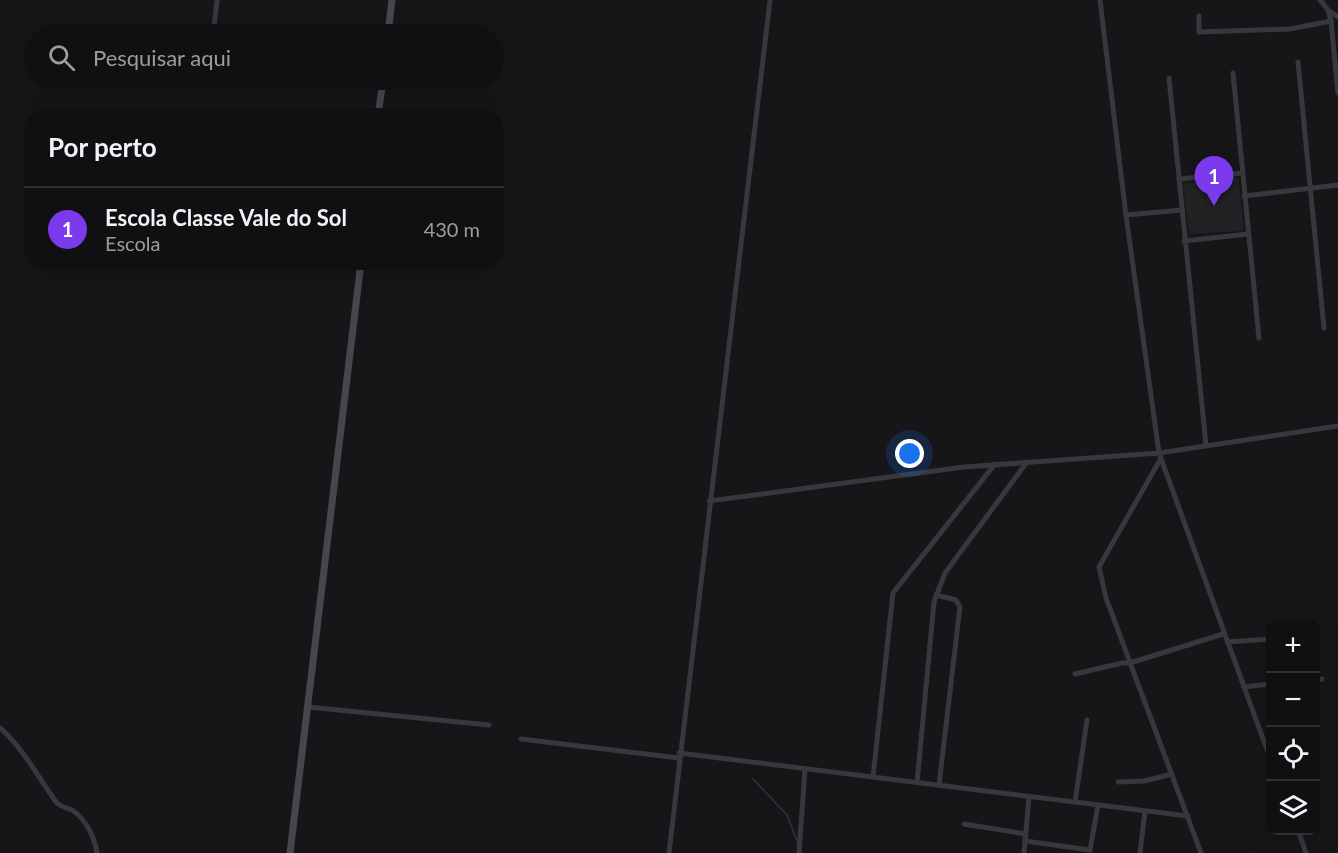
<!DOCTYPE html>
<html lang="pt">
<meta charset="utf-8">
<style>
:root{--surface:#101012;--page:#19191b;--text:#f1f3f6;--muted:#9c9d9f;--line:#303032;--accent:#7c3aed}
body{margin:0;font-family:Lato,sans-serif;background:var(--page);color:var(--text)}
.controls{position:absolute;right:18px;bottom:18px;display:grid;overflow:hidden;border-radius:12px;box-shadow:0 6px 24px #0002}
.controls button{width:54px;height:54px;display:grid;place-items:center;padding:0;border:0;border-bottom:2px solid var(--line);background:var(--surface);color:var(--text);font:30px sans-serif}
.you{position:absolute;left:910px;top:454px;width:21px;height:21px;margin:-15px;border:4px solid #fff;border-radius:50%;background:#1a73e8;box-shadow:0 0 0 9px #1a73e833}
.badge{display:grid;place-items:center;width:39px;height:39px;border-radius:50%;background:var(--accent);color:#fff;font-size:20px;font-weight:700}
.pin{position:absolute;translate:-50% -50px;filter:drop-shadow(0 2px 3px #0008)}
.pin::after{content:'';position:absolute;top:32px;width:21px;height:18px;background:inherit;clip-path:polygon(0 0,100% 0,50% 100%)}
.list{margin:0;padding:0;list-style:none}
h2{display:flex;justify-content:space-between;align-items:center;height:78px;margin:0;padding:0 24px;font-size:26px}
h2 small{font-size:20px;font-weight:400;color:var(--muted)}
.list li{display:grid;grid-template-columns:39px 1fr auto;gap:18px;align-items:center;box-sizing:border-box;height:84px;padding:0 24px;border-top:2px solid var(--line)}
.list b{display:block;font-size:22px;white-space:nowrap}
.list p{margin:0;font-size:20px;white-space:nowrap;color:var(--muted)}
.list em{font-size:20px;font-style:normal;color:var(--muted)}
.icon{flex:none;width:33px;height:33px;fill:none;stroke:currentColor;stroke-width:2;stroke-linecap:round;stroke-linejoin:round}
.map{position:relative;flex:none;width:1338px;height:853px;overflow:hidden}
.search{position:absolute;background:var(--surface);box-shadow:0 6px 24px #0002;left:24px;top:24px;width:480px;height:66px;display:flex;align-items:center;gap:15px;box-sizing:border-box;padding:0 21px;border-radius:33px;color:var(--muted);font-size:22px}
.panel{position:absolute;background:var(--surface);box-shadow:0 6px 24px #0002;left:24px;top:108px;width:480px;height:162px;border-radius:24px}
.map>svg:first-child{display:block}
.built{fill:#222225}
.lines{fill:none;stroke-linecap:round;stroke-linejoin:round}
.stream{stroke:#2c353c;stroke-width:1.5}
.street{stroke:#37383d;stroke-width:5}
.secondary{stroke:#45474d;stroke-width:7}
</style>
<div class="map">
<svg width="1338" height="853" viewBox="0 0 1338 853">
<rect width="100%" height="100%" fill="#161618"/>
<polygon class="built" points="1238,177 1244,228 1242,231 1189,234 1183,185 1185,183"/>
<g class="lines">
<polyline class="stream" points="753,779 787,815 797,841"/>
<g class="street">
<polyline points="217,0 214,27 279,34"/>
<polyline points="1100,0 1126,215 1159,453 1270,758"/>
<polyline points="1320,0 1328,10 1338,17"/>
<polyline points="1328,10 1331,21 1338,93"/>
<polyline points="1199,16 1199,32 1290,29 1331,21"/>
<polyline points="1298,62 1324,328"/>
<polyline points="1233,73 1259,338"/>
<polyline points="1169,78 1206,445"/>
<polyline points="1179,179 1242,173"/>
<polyline points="1244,196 1338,185"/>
<polyline points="1126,215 1182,210"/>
<polyline points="1184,241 1248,234"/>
<polyline points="1161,458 1099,567 1106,598 1201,853"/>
<polyline points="709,501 964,467 1159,453 1338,426"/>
<polyline points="936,595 956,600 960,607 939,785"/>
<polyline points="1227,642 1270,639"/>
<polyline points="1075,674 1122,663 1130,663 1223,634"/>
<polyline points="1316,680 1322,679"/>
<polyline points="1244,687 1270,684"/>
<polyline points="308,707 489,725"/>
<path d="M0 728C23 748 38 777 56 802 60 807 66 807 72 810 86 819 95 838 97 853"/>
<polyline points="521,739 679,758"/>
<polyline points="679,753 1188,816"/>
<polyline points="873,777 893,593 995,464"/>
<polyline points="1118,782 1144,781 1172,774"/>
<polyline points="917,783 934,602 945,573 1027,462"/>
<polyline points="1075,802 1087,720"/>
<polyline points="964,824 1026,834"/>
<polyline points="1298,830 1306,853"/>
<polyline points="1025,841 1090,850 1098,805"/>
<polyline points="669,853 770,0"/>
<polyline points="799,853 805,769"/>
<polyline points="1024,853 1029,797"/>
<polyline points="1140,853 1145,811"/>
</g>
<g class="secondary">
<polyline points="388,34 392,0"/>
<polyline points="378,116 383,80"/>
<polyline points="290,853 361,262"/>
</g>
</g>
</svg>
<div class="controls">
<button>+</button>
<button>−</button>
<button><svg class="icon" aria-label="locate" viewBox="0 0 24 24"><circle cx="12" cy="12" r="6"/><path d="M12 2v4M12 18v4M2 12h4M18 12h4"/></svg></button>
<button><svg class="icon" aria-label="layers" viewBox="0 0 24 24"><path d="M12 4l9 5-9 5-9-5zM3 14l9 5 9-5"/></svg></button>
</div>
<div class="you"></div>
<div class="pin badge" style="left:1214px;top:206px">1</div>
<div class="search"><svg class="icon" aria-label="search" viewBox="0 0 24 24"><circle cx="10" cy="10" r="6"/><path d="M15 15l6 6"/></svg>Pesquisar aqui</div>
<section class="panel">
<h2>Por perto<small></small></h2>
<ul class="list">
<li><span class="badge">1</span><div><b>Escola Classe Vale do Sol</b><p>Escola</p></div><em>430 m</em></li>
</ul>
</section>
</div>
